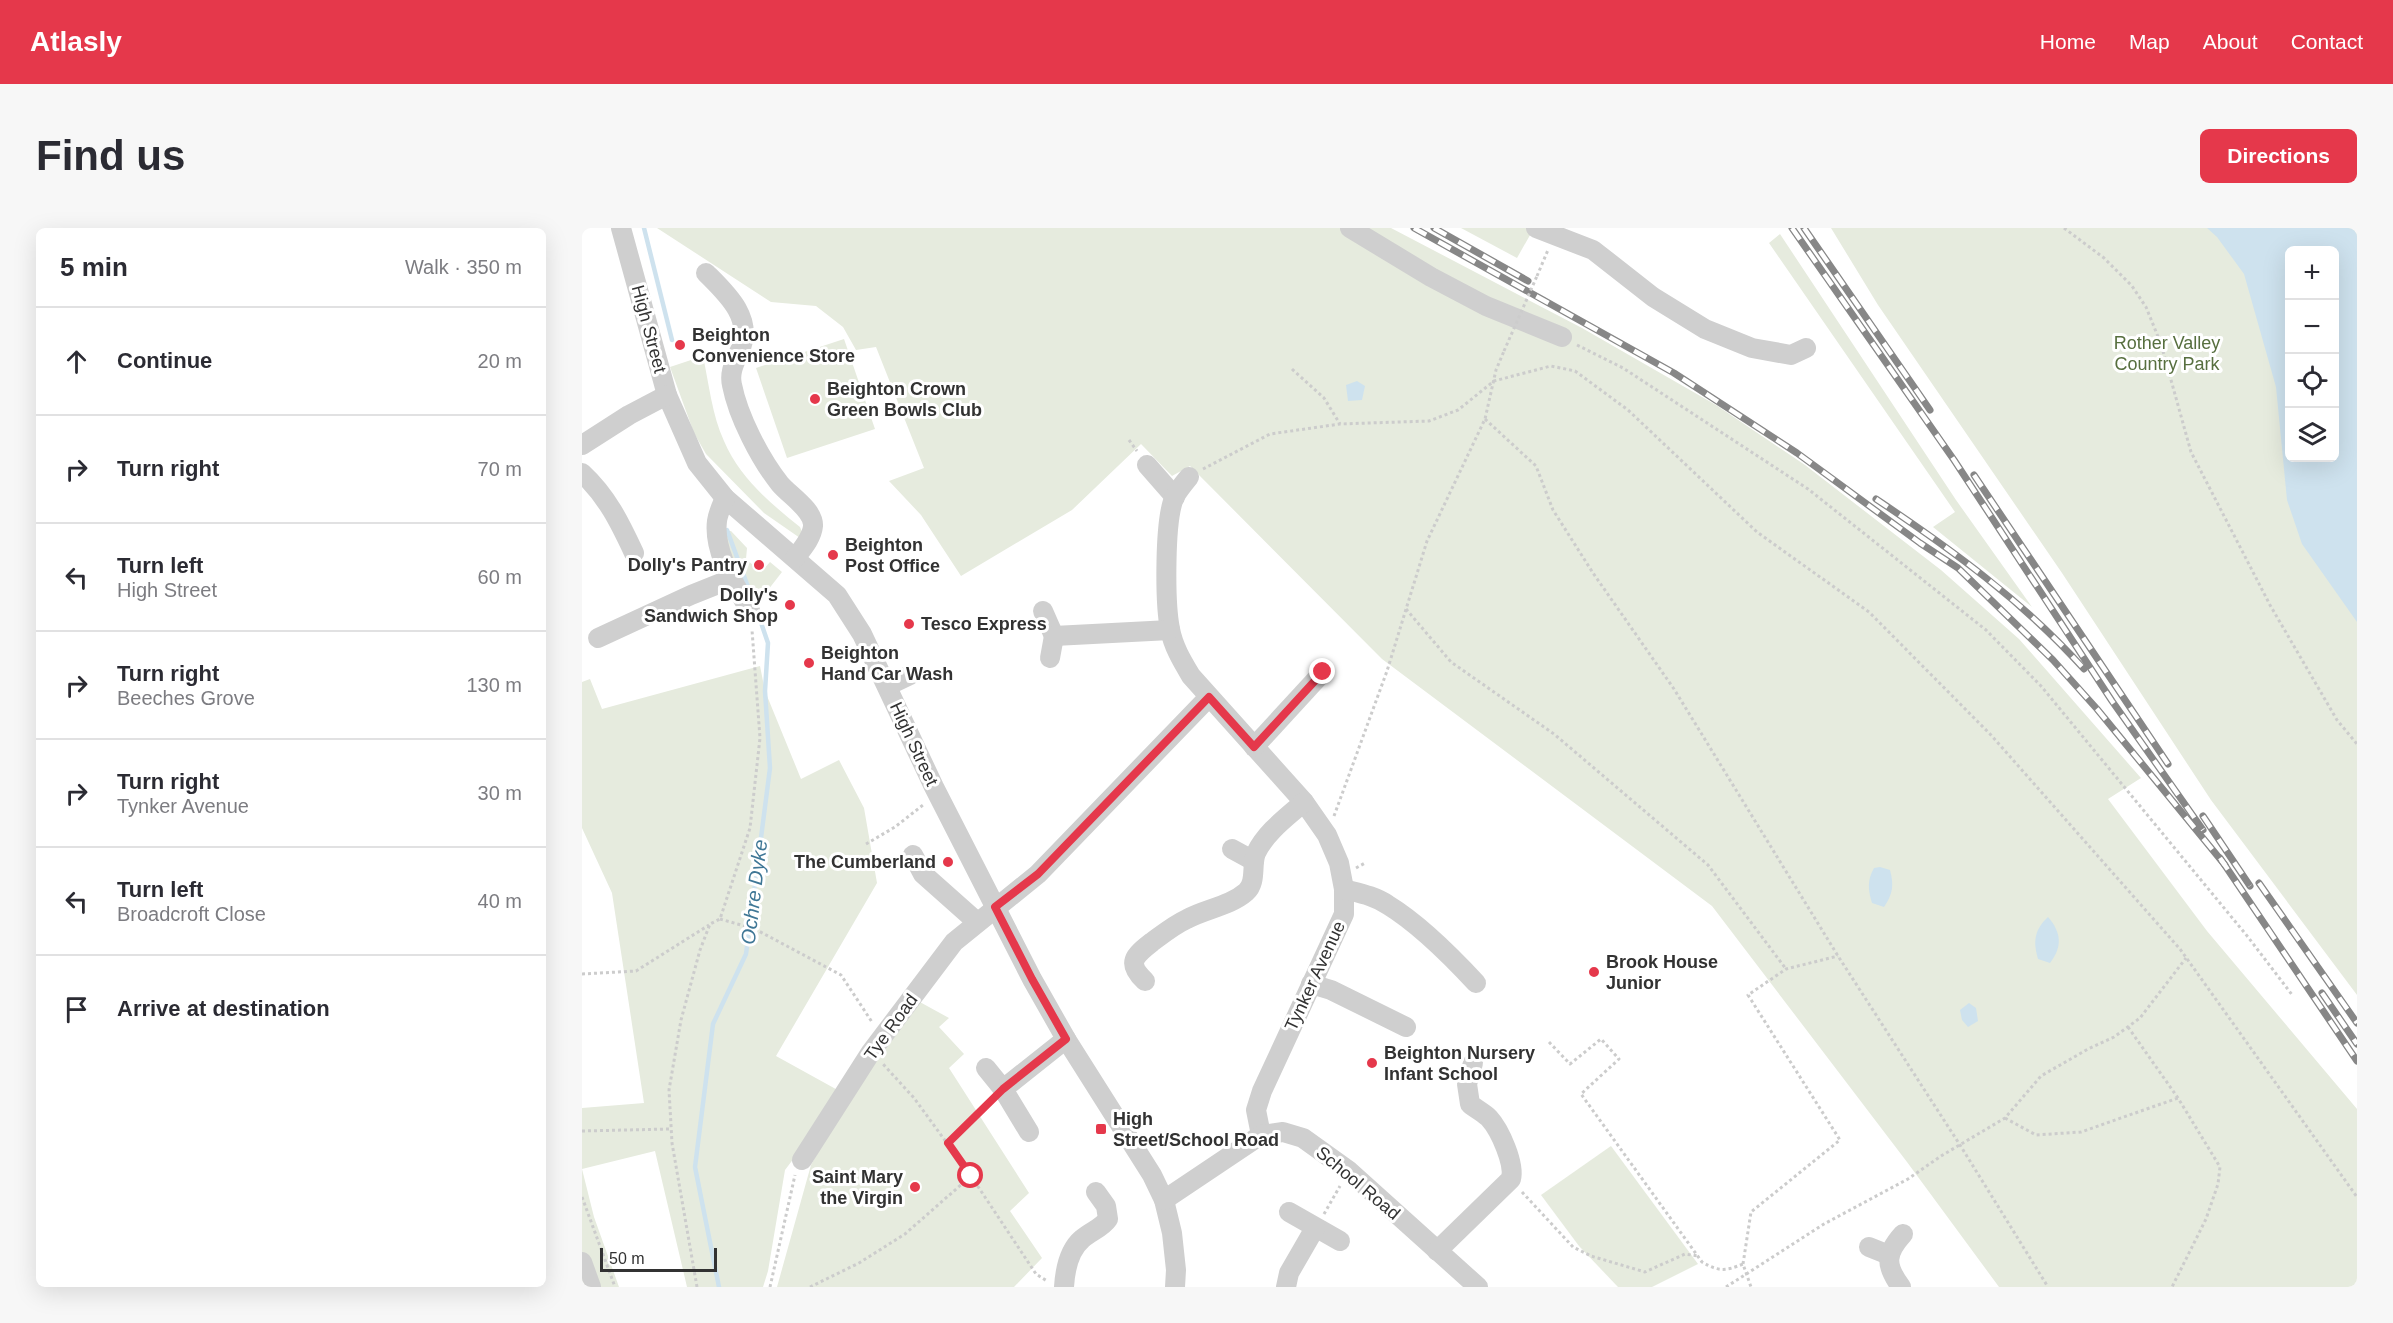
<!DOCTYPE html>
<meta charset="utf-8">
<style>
:root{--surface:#fff;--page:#f7f7f7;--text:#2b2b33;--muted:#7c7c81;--line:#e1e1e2;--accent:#e5384b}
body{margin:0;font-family:Arial,sans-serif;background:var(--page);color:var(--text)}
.controls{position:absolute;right:18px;top:18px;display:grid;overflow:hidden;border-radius:9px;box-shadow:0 6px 24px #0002}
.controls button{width:54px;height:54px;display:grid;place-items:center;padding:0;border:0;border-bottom:2px solid var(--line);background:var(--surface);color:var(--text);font:30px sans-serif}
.scale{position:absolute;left:18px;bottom:15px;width:117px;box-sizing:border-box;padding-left:6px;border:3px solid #323232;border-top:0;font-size:16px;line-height:21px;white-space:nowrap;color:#323232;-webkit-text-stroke:4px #fff;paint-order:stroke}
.stop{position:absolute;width:18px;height:18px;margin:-14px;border:4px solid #e5384b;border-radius:50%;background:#fff}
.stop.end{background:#e5384b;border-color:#fff;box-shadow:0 2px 6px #0008}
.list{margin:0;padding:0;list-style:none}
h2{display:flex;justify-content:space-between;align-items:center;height:78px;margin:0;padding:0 24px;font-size:26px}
h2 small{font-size:20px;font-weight:400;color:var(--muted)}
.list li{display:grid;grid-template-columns:39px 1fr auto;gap:18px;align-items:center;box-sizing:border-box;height:108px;padding:0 24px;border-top:2px solid var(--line)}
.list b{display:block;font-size:22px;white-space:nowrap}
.list p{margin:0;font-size:20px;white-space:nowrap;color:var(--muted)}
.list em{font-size:20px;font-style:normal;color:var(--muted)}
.icon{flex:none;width:33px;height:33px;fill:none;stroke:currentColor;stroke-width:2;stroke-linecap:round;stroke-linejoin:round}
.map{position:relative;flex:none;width:1775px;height:1059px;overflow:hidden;border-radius:9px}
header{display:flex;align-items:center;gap:36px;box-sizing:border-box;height:84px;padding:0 30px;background:var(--accent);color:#fff}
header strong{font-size:28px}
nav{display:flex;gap:33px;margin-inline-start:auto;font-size:21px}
.intro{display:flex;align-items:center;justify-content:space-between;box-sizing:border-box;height:144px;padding:0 36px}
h1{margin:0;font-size:42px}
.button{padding:15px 27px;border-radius:9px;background:var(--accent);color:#fff;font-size:21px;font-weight:700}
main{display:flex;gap:36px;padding:0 36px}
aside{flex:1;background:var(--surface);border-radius:9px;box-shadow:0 6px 24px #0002}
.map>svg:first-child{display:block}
.green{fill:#e6ebde;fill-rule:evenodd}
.water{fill:#cee2ee;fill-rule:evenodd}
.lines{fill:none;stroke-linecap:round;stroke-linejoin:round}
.stream{stroke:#cee2ee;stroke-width:4.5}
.path{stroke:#ccc;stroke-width:3;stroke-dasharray:3 3;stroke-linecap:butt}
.minor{stroke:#cfcfcf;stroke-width:20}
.rail-casing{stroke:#878787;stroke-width:7}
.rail{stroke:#fff;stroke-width:4.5;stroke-dasharray:14;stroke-linecap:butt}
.path-bridge{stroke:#ccc;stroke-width:3;stroke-dasharray:3 3;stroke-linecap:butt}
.route{stroke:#e5384b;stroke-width:8}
.poi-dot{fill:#e5384b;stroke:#fff;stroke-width:2}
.labels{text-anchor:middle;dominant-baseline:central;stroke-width:6;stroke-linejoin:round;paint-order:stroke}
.street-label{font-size:18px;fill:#323232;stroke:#fff}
.poi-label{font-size:18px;font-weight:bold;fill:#323232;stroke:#fff;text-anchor:start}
.park-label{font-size:18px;fill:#576f3f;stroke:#fff}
.water-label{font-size:20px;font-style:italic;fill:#3f7796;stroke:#fff}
</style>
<header>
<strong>Atlasly</strong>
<nav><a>Home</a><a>Map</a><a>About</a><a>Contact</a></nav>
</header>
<div class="intro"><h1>Find us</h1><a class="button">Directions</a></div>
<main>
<aside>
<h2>5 min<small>Walk · 350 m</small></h2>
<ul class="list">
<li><svg class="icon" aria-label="ahead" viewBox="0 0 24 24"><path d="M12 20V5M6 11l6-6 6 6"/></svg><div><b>Continue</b></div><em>20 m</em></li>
<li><svg class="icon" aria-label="right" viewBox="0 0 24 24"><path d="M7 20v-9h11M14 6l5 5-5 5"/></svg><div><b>Turn right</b></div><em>70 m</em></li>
<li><svg class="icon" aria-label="left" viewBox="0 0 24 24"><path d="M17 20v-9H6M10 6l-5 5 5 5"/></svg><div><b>Turn left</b><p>High Street</p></div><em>60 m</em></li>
<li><svg class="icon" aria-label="right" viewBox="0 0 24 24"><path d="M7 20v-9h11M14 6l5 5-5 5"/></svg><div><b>Turn right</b><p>Beeches Grove</p></div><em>130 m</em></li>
<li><svg class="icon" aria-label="right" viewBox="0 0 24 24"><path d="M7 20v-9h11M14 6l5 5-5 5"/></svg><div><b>Turn right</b><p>Tynker Avenue</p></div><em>30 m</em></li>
<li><svg class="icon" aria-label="left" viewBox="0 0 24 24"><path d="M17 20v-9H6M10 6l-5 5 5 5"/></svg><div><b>Turn left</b><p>Broadcroft Close</p></div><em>40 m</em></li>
<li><svg class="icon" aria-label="arrive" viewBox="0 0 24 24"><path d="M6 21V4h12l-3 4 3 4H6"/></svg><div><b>Arrive at destination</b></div></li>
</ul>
</aside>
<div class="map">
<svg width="1775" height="1059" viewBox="0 0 1775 1059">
<rect width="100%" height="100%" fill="#fff"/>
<g class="green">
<polygon points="75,0 809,0 1000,100 1134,177 1223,237 1359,342 1437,411 1559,550 1526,571 1625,703 1775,881 1775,1059 1417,1059 1325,934 1130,678 800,431 608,238 590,248 559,216 490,282 379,348 339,287 307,253 342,240 294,119 274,122 261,99 234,78 189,74"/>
<polygon points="879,0 952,0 935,30"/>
<path d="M1249 0H1775V767L1629 572 1480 345 1296 77ZM1708 22H1752V230H1708Z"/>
<polygon points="1198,6 1374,272 1450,379 1351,299 1373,284 1187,15"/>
<polygon points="262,111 293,201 205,230 174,140"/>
<path d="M121 128C127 156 130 187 142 213 157 249 188 275 218 299L221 306 218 310 182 285 124 226 112 205 88 139Z"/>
<polygon points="149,303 165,320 164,331 179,344 188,334 200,344 172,380 149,332 142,304"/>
<polygon points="178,438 183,463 219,551 257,532 282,580 295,655 194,828 261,865 203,942 186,1043 181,1059 105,1059 73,923 0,941 12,989 37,1059 0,1059 0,880 62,875 30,665 0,600 0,454 8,451 20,481"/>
<polygon points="336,773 367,790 357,799 382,826 367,840 447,965 428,983 460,1030 432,1059 195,1059 229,937 266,869"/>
<polygon points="1029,918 1116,1036 1070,1059 1036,1059 997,1018 959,967"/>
</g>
<g class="water">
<path d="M1625 0H1775V394L1720 316 1705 272 1694 159 1662 46 1635 9ZM1708 22H1752V230H1708Z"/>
<polygon points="775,153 783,158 780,172 766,173 764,157"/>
<path d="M1298 639 1308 642C1312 657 1311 666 1302 679L1290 675C1286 662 1285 652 1292 640Z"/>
<path d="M1466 689C1479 704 1481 718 1468 735L1456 731C1451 714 1452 702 1466 689Z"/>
<polygon points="1387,775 1394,780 1396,793 1386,799 1380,792 1378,782"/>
</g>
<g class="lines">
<g class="stream">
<polyline points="62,0 90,112"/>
<polyline points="145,302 169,367"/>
<polyline points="137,1059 113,939 131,796 164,726 188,540 183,463 186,415 176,386"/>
</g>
<g class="path">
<polyline points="1482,0 1522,30 1550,58 1564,79 1579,116 1609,224 1688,377 1755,492 1775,516"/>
<polyline points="955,48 966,22"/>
<polyline points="995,117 1041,140 1226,261 1404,402 1459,458 1666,709 1711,768"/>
<polyline points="710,141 742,170 758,196"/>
<polyline points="903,191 954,238 971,282 1011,345 1092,461 1256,728 1378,917 1466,1059"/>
<polyline points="547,212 555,223"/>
<polyline points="621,241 688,206 758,196 847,193 876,182 912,153 969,138 993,143 1046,182 1175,304 1287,384 1408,506 1598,721 1775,969"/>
<polyline points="824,381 869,434 972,506 1126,637 1204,741"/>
<polyline points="752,588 805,443 845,313 903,191 914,142 922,123"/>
<polyline points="284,616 313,599 341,577"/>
<polyline points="774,640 783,635"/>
<polyline points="138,691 173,701 259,747 290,794"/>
<polyline points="0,746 54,743 127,697"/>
<polyline points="1546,799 1596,870 1638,939 1636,956 1624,991 1590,1059"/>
<path d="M967 814 988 836 1019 811 1037 831 999 866 1120 1034C1137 1044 1144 1043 1161 1036L1169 1059"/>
<polyline points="1423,890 1454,907 1499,904 1596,870"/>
<polyline points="0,903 88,901"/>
<polyline points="366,915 409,872"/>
<polyline points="389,948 454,1046 465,1053"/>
<polyline points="940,964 991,1019 1009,1028 1063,1044 1103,1026 1116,1028"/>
<polyline points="0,969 33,1059"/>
<polyline points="742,986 758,958"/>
<polyline points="1161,1036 1169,984 1258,912 1166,767 1204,741 1256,728"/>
<polyline points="115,1059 90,915 87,862 99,792 118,722 128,696 138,691 168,600 178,510 170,402"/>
<polyline points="188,1059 213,947"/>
<polyline points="228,1059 277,1035 323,1006 389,948 332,870 301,836"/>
<polyline points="1144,1059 1242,996 1326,951 1359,928 1423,890 1459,848 1506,821 1532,809 1558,790 1604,730"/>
</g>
<g class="minor">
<polyline points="39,0 85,167 115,235 143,270 255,367 280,406 352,559 450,751 484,811 570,947 582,972 590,1005 594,1042 593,1059"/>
<polyline points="768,0 849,49 904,78 980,109"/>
<polyline points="954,0 1011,22 1071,69 1123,101 1170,120 1209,127 1224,120"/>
<path d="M124 45C144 65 172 90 158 122 153 134 147 144 150 157 156 188 178 231 198 256 207 267 232 282 231 298 230 310 220 321 213 330"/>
<polyline points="0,217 47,187 85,167"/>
<polyline points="565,237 593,269"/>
<path d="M0 245C25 268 38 295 52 325"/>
<path d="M607 249C602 255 597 261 593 268 582 290 583 376 588 401 591 418 600 433 609 448L722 574 745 607 757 635 762 661V686L680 863 674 882 679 907"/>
<path d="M143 270C140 277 136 285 135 293 131 325 154 358 169 385"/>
<polyline points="461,383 472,408 588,402"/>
<polyline points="16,410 109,367 149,351"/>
<polyline points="468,430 472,408"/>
<polyline points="305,458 328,447"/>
<polyline points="672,519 741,444"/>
<polyline points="650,621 672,633"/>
<polyline points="331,627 341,646 395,694"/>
<path d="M762 661C777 665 793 668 806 677 837 696 869 728 894 755"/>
<path d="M563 753C544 735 552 728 570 714 581 706 592 697 605 691 623 681 648 678 664 664 675 654 669 637 674 625 684 604 705 589 722 574"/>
<polyline points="729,756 749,762 824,799"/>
<polyline points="404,840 421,861 447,904"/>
<polyline points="421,861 484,811"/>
<polyline points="220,932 289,824 372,714 456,646 627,469"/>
<polyline points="582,972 679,907 701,904 721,910 767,943 896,1059"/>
<polyline points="707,984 758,1013"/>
<polyline points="1287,1019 1307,1027"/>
<path d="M855 1023 929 951C933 936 918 902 907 890 902 885 894 881 888 876L885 856 891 835"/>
<polyline points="0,1034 9,1059"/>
<path d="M482 1059C483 1043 487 1022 500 1011 509 1003 520 1000 526 991L524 978 514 964"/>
<polyline points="704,1059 707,1045 733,1000"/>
<path d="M1319 1059C1303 1037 1303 1026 1321 1006"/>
</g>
<defs>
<g id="rail">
<polyline points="832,0 1092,145 1215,225 1338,315 1376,340 1471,432 1515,481 1643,637"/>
<polyline points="852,0 946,53"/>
<polyline points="1210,0 1372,232 1530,473 1621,602"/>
<polyline points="1222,0 1348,182"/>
<polyline points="1392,247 1586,536"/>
<path d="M1294 271C1369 321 1442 374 1502 441"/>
<polyline points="1621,588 1668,658"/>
<polyline points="1638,630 1775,833"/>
<polyline points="1677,655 1775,795"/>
<polyline points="1740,765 1775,816"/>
</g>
</defs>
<use href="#rail" class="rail-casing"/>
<use href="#rail" class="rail"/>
<polyline class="path-bridge" points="922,123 955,48"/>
</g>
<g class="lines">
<polyline class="route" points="389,948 366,915 421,861 484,811 450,751 413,679 456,646 627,469 672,519 741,444"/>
</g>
<g class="poi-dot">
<circle cx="98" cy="117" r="6"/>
<circle cx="233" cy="171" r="6"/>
<circle cx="251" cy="327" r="6"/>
<circle cx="177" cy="337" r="6"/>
<circle cx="208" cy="377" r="6"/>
<circle cx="327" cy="396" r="6"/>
<circle cx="227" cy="435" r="6"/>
<circle cx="366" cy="634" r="6"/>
<circle cx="1012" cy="744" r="6"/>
<circle cx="790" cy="835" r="6"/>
<rect x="513" y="895" width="12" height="12" rx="3"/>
<circle cx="333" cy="959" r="6"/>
</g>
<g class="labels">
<g class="street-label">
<text transform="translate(67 101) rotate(75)">High Street</text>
<text transform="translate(332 516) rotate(65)">High Street</text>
<text transform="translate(733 748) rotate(-65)">Tynker Avenue</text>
<text transform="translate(309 799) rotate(-54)">Tye Road</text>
<text transform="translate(776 955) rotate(40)">School Road</text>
</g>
<g class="poi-label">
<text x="110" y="107">Beighton<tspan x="110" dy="21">Convenience Store</tspan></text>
<text x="245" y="161">Beighton Crown<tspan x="245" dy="21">Green Bowls Club</tspan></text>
<text x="263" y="317">Beighton<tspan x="263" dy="21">Post Office</tspan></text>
<text x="165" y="337" text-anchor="end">Dolly's Pantry</text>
<text x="196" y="367" text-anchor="end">Dolly's<tspan x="196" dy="21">Sandwich Shop</tspan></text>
<text x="339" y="396">Tesco Express</text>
<text x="239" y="425">Beighton<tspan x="239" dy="21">Hand Car Wash</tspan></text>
<text x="354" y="634" text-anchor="end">The Cumberland</text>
<text x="1024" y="734">Brook House<tspan x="1024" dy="21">Junior</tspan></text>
<text x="802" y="825">Beighton Nursery<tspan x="802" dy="21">Infant School</tspan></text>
<text x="531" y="891">High<tspan x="531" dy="21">Street/School Road</tspan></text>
<text x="321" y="949" text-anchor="end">Saint Mary<tspan x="321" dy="21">the Virgin</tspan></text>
</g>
<g class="park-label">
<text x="1585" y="115">Rother Valley<tspan x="1585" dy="21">Country Park</tspan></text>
</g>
<g class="water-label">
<text transform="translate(172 664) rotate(-83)">Ochre Dyke</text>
</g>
</g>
</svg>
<div class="controls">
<button>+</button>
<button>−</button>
<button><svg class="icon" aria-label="locate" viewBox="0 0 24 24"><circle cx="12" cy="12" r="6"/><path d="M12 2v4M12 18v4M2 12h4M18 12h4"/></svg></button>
<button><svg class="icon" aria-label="layers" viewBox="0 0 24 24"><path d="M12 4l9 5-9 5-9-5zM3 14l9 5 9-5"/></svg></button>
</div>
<div class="scale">50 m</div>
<div class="stop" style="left:389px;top:948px"></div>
<div class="stop end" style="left:741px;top:444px"></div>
</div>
</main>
